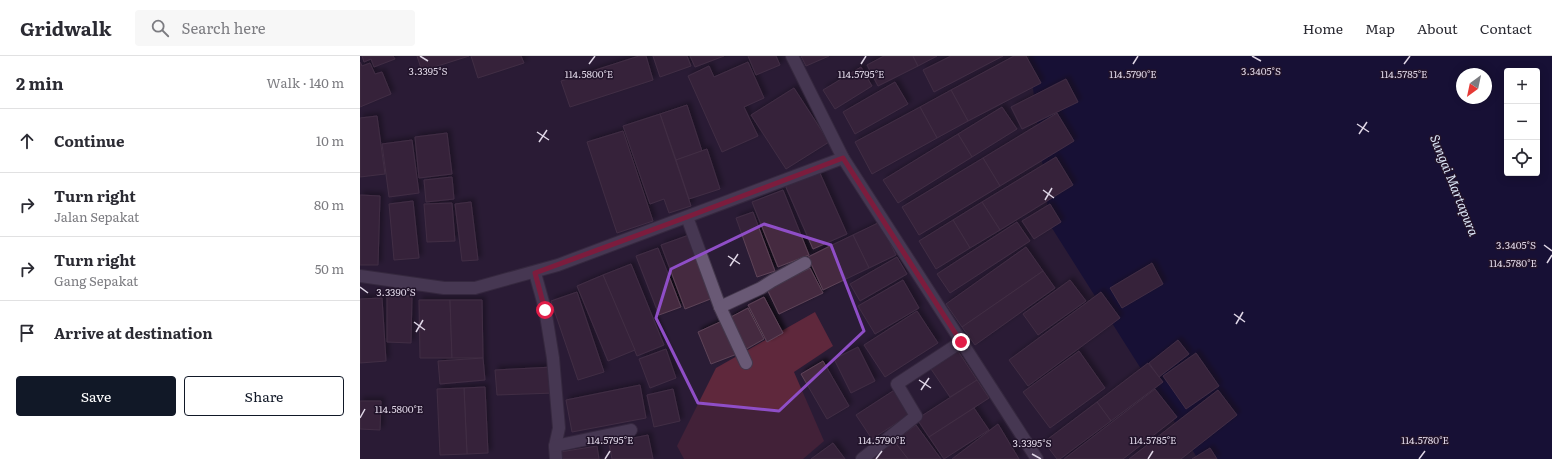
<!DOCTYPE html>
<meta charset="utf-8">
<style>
:root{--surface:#fff;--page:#f7f7f7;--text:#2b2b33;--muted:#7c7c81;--line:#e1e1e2;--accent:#111827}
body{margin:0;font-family:Literata,serif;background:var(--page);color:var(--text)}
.controls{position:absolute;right:12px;top:12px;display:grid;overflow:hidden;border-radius:4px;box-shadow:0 2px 10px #0003}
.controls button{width:36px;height:36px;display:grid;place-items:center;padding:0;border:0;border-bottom:1px solid var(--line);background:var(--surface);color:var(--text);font:20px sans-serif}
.compass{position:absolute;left:1096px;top:12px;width:36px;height:36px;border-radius:50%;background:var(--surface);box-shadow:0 2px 10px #0003;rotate:213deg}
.stop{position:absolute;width:12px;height:12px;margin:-9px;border:3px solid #e11d48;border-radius:50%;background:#fff}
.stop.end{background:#e11d48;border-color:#fff;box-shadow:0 1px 4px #0008}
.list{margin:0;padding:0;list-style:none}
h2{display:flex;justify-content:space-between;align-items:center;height:52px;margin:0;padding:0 16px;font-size:17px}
h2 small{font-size:13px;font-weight:400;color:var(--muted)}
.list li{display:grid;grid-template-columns:26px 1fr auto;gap:12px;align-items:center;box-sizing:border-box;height:64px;padding:0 16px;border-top:1px solid var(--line)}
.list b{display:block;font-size:15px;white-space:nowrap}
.list p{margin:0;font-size:13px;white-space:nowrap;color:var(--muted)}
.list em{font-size:13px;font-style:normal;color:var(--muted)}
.actions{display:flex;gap:8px;padding:12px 16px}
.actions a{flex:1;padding:9px 0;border:1px solid var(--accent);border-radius:4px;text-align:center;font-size:14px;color:var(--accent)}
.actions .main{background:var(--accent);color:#fff}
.icon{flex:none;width:22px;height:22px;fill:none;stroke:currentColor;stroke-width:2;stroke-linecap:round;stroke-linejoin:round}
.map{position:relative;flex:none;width:1192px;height:403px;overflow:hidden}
header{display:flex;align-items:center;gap:24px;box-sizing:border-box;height:56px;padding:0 20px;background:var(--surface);border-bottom:1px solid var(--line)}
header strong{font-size:19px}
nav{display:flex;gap:22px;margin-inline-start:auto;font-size:14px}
.search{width:280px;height:36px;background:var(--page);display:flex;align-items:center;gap:10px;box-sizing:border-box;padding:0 14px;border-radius:4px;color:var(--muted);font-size:15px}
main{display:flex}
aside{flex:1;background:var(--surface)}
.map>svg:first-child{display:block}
.green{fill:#5f283c}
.water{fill:#000336;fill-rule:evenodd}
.building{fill:#452c3f;stroke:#5e4358;filter:url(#shadow)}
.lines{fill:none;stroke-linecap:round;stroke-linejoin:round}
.minor-casing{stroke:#44384c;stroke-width:14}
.minor{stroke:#695975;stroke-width:12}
.route{stroke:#e11d48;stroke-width:5}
.marked{fill:none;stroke:#8f4ec7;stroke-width:3;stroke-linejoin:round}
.ticks{fill:none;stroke:#dfd6e6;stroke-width:1.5}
.labels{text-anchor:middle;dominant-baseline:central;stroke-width:3;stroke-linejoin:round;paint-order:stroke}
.water-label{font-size:13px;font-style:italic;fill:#d8e2f3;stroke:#21132a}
.ticks-label{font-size:10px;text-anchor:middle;fill:#dfd6e6;stroke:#21132a;stroke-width:3;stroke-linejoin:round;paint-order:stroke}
</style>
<header>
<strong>Gridwalk</strong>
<div class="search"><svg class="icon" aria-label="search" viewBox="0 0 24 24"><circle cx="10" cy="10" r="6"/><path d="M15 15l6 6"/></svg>Search here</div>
<nav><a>Home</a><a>Map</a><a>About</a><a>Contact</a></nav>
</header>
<main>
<aside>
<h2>2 min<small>Walk · 140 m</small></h2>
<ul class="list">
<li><svg class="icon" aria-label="ahead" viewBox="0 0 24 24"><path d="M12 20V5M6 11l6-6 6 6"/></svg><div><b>Continue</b></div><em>10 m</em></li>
<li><svg class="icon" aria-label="right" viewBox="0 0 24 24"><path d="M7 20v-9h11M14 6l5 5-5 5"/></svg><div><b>Turn right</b><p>Jalan Sepakat</p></div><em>80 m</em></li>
<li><svg class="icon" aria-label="right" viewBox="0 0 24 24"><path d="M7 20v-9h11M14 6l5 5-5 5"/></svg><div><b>Turn right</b><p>Gang Sepakat</p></div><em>50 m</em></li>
<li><svg class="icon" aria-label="arrive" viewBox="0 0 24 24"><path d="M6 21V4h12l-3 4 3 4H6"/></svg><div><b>Arrive at destination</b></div></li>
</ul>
<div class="actions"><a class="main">Save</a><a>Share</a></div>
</aside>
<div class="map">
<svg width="1192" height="403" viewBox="0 0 1192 403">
<defs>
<filter id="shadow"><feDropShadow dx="3.5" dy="-3.5" stdDeviation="2" flood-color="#0009"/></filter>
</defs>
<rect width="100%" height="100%" fill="#2a1c35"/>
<polygon class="green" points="455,256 473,290 434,316 464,385 443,403 324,403 317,390 356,312"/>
<path class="water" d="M669 0H1192V403H838L690 169ZM1147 15H1177V117H1147ZM1102 18H1126V42H1102Z"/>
<g class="building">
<polygon points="2,0 33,0 35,3 14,11 11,3 4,6"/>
<polygon points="57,0 109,0 62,15"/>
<polygon points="111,0 161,0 164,7 118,22"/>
<polygon points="279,0 286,0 293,24 210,51 201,25"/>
<polygon points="293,0 327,0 331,10 300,21"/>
<polygon points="330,0 364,0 335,11"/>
<polygon points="388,0 416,0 420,9 396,19"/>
<polygon points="441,0 469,0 446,10"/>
<polygon points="524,0 553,0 558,10 518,30 507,9"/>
<polygon points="553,0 577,0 558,10"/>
<polygon points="591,0 643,0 574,36 563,14"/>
<polygon points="654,0 666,0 681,27 608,65 591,34"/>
<polygon points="0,6 2,10 10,7 15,18 22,16 31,38 0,51"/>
<polygon points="388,6 404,42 384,51 398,80 362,96 328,20 349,10 354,21"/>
<polygon points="501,11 512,30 475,53 463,34"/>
<polygon points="706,23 718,46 662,73 651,51"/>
<polygon points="535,26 548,48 495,78 483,56"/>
<polygon points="434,32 469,86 426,113 391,59"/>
<polygon points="591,34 608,65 577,82 560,51"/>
<polygon points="327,49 342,95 316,104 300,58"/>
<polygon points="560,51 577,82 512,118 495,86"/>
<polygon points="642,51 657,73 612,101 598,78"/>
<polygon points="697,57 714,85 640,130 623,102"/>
<polygon points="300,58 331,150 309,157 304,143 290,148 263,70"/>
<polygon points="17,60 25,118 0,121 0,62"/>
<polygon points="263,75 293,165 257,177 227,86"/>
<polygon points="87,77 92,118 59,122 55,81"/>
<polygon points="598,78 612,101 538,147 523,124"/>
<polygon points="52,84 59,137 29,141 22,88"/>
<polygon points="347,93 360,133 329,143 316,104"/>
<polygon points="696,101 713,129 640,174 622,146"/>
<polygon points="623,102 640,130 559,179 542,151"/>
<polygon points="459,115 487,178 453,193 425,129"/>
<polygon points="92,121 94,143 66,146 64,124"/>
<polygon points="423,134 449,199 418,211 392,146"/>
<polygon points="0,139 20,140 18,209 0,209"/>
<polygon points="53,145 59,202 34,204 29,148"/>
<polygon points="111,146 118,204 102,205 95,148"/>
<polygon points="622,146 640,174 610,192 593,164"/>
<polygon points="92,147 95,185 67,186 64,148"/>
<polygon points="690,148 701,166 674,183 662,165"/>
<polygon points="393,156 415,215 397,221 376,162"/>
<polygon points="593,164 610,192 576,213 559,185"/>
<polygon points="520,166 536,199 509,212 493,179"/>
<polygon points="657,166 670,185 590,237 577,218"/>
<polygon points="329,179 353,242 325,253 301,189"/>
<polygon points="493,179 509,212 486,223 470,190"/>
<polygon points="470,190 486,223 463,234 448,201"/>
<polygon points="666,191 683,215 602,271 586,248"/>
<polygon points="298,192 321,251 299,259 276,200"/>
<polygon points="537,201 547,218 500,245 490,228"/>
<polygon points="792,207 803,228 762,252 750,232"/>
<polygon points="271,208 304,289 277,300 243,219"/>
<polygon points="450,212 463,237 419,258 407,233"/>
<polygon points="683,215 695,232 615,289 602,271"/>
<polygon points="243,219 275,294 248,305 217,230"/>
<polygon points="543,224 559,252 515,278 498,250"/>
<polygon points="710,224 726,245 678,279 663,258"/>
<polygon points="217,236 244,316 218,324 191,245"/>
<polygon points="741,236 760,262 668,330 649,304"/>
<polygon points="27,240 52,240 51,287 27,286"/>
<polygon points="404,241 423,277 407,286 388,249"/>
<polygon points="22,242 26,305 0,307 0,243"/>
<polygon points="59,244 90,244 92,302 60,302"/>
<polygon points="90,244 122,244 123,302 92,302"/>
<polygon points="388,252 404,283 383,295 369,262"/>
<polygon points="557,255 578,287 525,321 504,289"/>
<polygon points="362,265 377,298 351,308 338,276"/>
<polygon points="818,284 829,298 799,321 789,307"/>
<polygon points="498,291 515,325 491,337 474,303"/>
<polygon points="306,293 316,322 290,332 279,303"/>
<polygon points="598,295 617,324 590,341 571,313"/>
<polygon points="719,295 745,332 690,372 663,336"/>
<polygon points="836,297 859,330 826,353 803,320"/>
<polygon points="123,302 125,324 80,328 78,305"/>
<polygon points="463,305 489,350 467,363 441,318"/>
<polygon points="788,307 803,326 751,365 737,346"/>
<polygon points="193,311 194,337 137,339 135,314"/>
<polygon points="617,324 629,342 569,381 557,363"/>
<polygon points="280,329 286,362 212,376 206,344"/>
<polygon points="125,331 128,397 107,398 104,332"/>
<polygon points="104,332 107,398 80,399 77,333"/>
<polygon points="313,333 320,365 294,371 287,339"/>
<polygon points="536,333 552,357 512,383 496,359"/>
<polygon points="795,333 817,361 763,403 704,403"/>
<polygon points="858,334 877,359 821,403 769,403"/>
<polygon points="0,345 21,345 20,374 0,373"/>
<polygon points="737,346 751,365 700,403 697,403 684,386"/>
<polygon points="614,352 629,374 584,403 569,381"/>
<polygon points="638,368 659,403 592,403"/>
<polygon points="556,369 581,403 548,403 534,385"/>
<polygon points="288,379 293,403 252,403 249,387"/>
<polygon points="534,385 548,403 511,403"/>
<polygon points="473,387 485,403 451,403"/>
<polygon points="237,390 239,403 201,403 200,396"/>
<polygon points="850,392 857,403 832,403"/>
</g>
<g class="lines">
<defs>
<g id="minor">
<polyline points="432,0 483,102 677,403"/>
<polyline points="327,161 360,251 386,307"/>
<polyline points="175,217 185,253 193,302 199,372 195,390 196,403"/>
<polyline points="0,220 84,232 115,232 198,209 483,102"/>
<polyline points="360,251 401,232 412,225 445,207"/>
<polyline points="195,390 271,374"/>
<polyline points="502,403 556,360 537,328 601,286"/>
</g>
</defs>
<use href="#minor" class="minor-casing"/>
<use href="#minor" class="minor"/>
</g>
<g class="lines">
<polyline class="route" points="185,254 175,217 327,161 483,102 601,286"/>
</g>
<path d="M0 0H1192V403H0ZM404 168 471 189 504 275 419 355 338 347 296 262 311 213Z" fill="#2a1c35" fill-opacity=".55" fill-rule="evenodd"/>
<path class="marked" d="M404 168 471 189 504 275 419 355 338 347 296 262 311 213Z"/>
<path class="ticks" d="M60 0 68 5M892 0 901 5M229 8 235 0M501 8 506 0M773 8 778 0M1044 8 1050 0M997 68 1009 76M177 76 189 84M999 78 1007 66M179 86 187 74M683 134 694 142M685 144 692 132M1184 189 1192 195M368 200 380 208M1187 207 1192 199M370 210 378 198M0 231 8 237M874 258 885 266M54 266 65 274M876 268 883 256M56 276 63 264M559 324 571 332M561 334 569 322M0 362 5 353M672 398 681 403M245 403 250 395M516 403 522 395M788 403 793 395M1059 403 1065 395"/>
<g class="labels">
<g class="water-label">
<text transform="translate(1095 129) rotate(68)">Sungai Martapura</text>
</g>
</g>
<g class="ticks-label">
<text x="68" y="19">3.3395°S</text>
<text x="901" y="19">3.3405°S</text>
<text x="773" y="22">114.5790°E</text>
<text x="229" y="22">114.5800°E</text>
<text x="501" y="22">114.5795°E</text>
<text x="1044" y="22">114.5785°E</text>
<text x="1156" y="193">3.3405°S</text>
<text x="1153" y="211">114.5780°E</text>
<text x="36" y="240">3.3390°S</text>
<text x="39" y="357">114.5800°E</text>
<text x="250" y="388">114.5795°E</text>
<text x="522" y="388">114.5790°E</text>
<text x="793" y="388">114.5785°E</text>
<text x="1065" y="388">114.5780°E</text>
<text x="672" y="391">3.3395°S</text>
</g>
</svg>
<div class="controls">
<button>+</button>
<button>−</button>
<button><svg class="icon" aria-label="locate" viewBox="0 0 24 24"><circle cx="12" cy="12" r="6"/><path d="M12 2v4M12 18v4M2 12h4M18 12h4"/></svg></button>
</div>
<svg class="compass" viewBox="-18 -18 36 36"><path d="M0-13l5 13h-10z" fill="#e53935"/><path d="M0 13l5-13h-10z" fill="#7c7c81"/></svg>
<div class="stop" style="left:185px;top:254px"></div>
<div class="stop end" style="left:601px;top:286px"></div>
</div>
</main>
